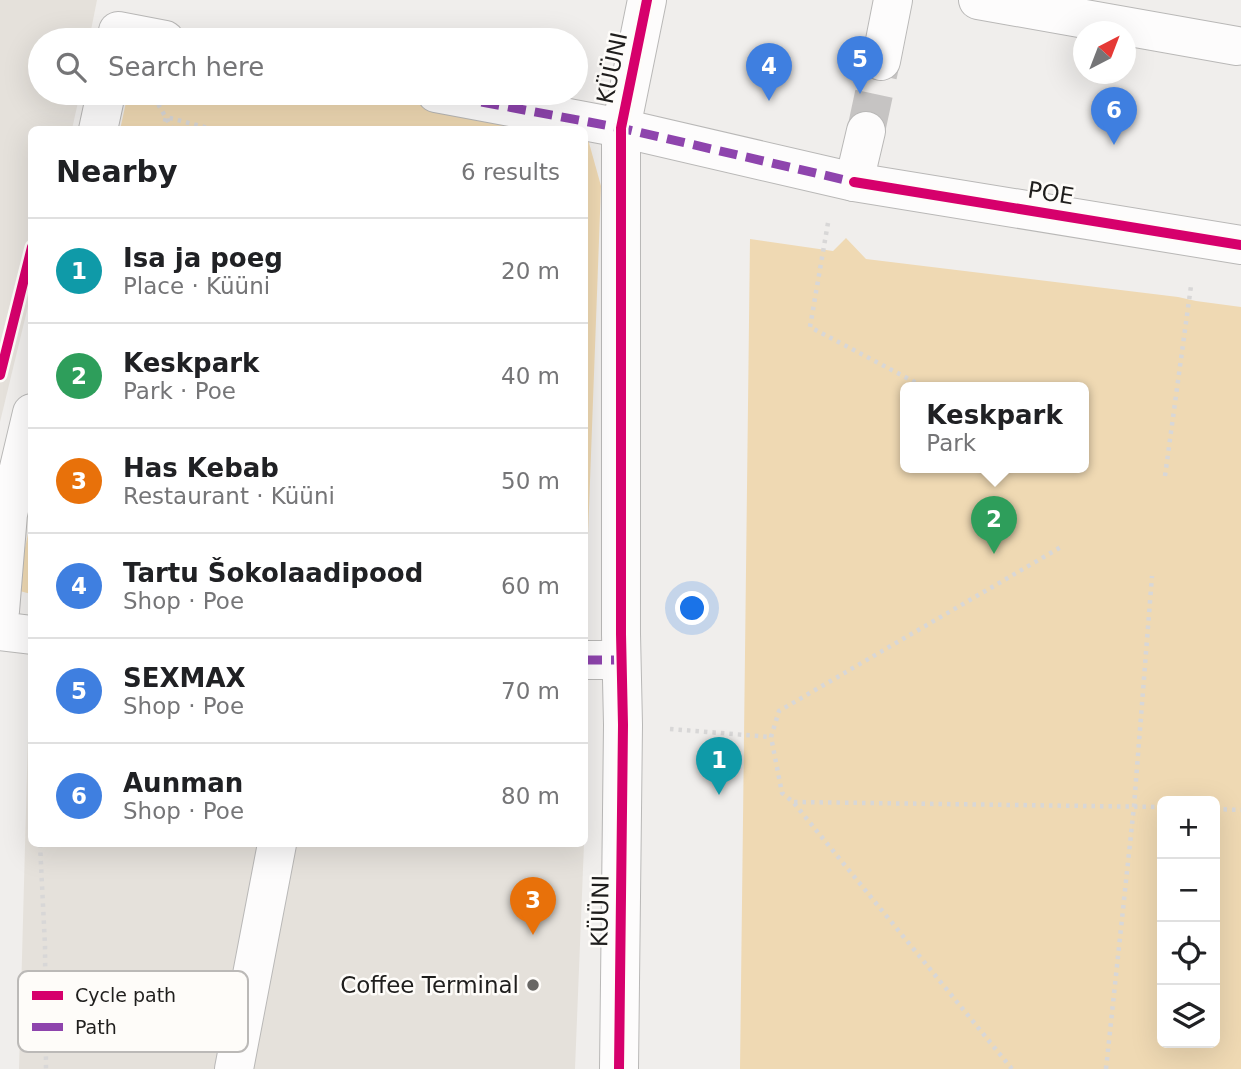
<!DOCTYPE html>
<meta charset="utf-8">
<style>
:root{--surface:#fff;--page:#f2f2f2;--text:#202124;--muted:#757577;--line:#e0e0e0;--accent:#b45309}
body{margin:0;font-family:"DejaVu Sans",sans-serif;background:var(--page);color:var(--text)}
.controls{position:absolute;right:21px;bottom:21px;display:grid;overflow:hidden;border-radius:10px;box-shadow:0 7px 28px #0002}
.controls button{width:63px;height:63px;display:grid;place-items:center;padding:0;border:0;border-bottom:2px solid var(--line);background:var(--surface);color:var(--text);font:35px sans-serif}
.compass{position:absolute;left:1073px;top:21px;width:63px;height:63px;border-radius:50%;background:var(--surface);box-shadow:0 7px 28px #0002;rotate:42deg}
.you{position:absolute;left:693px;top:609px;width:24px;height:24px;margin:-18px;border:5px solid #fff;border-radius:50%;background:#1a73e8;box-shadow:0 0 0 10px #1a73e833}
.badge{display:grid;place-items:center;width:46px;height:46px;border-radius:50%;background:var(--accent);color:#fff;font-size:23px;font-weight:700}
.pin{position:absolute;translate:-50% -58px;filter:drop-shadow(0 2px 4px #0008)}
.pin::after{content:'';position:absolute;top:37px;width:24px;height:21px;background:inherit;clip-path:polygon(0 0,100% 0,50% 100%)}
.popup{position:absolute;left:900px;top:382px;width:189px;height:91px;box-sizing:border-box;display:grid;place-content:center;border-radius:10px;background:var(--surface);filter:drop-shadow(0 2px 5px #0005);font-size:23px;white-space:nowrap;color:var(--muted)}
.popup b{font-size:26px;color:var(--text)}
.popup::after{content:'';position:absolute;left:50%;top:100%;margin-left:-14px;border:14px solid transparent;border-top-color:var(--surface)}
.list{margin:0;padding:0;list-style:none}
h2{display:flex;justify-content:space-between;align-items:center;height:91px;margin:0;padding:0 28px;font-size:30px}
h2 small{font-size:23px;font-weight:400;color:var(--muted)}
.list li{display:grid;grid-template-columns:46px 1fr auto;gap:21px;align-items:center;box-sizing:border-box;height:105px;padding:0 28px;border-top:2px solid var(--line)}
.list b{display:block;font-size:26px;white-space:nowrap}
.list p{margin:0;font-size:23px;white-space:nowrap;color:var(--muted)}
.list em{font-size:23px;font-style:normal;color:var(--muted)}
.icon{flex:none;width:38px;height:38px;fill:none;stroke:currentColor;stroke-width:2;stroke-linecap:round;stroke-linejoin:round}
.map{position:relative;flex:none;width:1241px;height:1069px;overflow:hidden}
.search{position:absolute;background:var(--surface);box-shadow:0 7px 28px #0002;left:28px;top:28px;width:560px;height:77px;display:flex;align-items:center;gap:18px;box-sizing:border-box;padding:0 24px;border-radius:38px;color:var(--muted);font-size:26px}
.panel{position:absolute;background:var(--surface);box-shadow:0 7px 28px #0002;left:28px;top:126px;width:560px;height:721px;border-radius:10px}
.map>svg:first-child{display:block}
.built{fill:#e5e1db}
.green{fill:#efd9b3;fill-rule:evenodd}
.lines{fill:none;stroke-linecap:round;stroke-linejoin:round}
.minor-tunnel{stroke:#c6c4c3;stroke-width:38;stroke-dasharray:38 19;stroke-linecap:butt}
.minor-casing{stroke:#b9b8b7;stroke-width:40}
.path{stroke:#d8d7d7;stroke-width:4.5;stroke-dasharray:3.5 5;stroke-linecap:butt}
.minor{stroke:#fdfcfc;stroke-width:38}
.quiet{stroke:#8e44ad;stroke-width:9;stroke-dasharray:18 9;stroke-linecap:butt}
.cycleway-casing{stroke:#fefcf9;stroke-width:15}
.cycleway{stroke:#d6006c;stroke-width:10}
.poi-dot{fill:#686765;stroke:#fefcf9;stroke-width:2.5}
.labels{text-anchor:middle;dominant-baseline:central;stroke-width:5;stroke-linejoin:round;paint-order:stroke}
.street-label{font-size:23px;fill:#1f1e1d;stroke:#fefcf9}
.poi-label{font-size:23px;fill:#1f1e1d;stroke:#fefcf9;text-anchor:end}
.key{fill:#fefcf9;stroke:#bbb9b7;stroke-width:2}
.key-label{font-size:19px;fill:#1f1e1d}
</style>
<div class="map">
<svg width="1241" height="1069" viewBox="0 0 1241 1069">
<rect width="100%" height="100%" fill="#f0eeec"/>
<g class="built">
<polygon points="0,0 97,0 89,40 40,40 40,93 80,93 72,129 32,130 31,294 0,422"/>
<polygon points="29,698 32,698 32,844 584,844 575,1069 19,1069"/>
<polygon points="585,728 588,729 585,828 584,728"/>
</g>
<g class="green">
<polygon points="128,93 415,93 583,121 601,186 585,616 584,130 120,130"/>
<path d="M846 238 866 259 1178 297 1196 301 1241 307V1069H740L750 239 833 251ZM905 388H1083V468H905ZM1162 801H1215V1043H1162Z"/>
<polygon points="31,520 31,594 16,590"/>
</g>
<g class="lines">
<polyline class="minor-tunnel" points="866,131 881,61"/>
<defs>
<g id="minor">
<polyline points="978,0 1237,46"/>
<polyline points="118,31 165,40"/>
<polyline points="881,61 893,0"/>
<polyline points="436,93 621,128 854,182 1241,245"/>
<polyline points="98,130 106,93"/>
<polyline points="854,182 866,131"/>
<polyline points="0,611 8,514 32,413"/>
<polyline points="0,631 32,635"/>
<polyline points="584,660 621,660"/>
<polyline points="234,1069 277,844"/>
<polyline points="619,1069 623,725 621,634 621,128 647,0"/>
</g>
</defs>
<use href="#minor" class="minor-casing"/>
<g class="path">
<polyline points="154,97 173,130"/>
<polyline points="163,130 166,117 216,130"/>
<polyline points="828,223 810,327 926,388"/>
<polyline points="0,375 32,247"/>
<polyline points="1083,468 1087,470"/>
<polyline points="1165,476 1191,286"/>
<polyline points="670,729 771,737"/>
<polyline points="794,802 1162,807"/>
<polyline points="1215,809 1241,810"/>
<polyline points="40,844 45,946 46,1069"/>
<polyline points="1012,1069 793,802 782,793 771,737 779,711 1061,547"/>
<polyline points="1106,1069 1134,806 1152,576"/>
</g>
<use href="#minor" class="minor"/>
<g class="quiet">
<polyline points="455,97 621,128 854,182"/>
<polyline points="584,660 621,660"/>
</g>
<defs>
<g id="cycleway">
<polyline points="854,182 1241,245"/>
<polyline points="0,375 32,247"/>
<polyline points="619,1069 623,725 621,634 621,128 647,0"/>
</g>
</defs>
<use href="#cycleway" class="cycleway-casing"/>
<use href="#cycleway" class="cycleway"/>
</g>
<circle class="poi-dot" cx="533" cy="985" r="7"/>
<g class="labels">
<g class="street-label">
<text transform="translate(612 68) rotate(-78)">KÜÜNI</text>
<text transform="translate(1051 193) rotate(9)">POE</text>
<text transform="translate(600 911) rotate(-89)">KÜÜNI</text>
</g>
<g class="poi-label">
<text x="519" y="985">Coffee Terminal</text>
</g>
</g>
<rect x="18" y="971" width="230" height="81" rx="10" class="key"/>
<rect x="32" y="991" width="31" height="9" fill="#d6006c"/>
<rect x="32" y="1023" width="31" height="8" fill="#8e44ad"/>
<g class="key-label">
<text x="75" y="1002">Cycle path</text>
<text x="75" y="1034">Path</text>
</g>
</svg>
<div class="controls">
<button>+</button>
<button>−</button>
<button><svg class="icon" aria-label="locate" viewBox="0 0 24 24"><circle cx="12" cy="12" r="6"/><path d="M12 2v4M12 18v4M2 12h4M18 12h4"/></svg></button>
<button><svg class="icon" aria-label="layers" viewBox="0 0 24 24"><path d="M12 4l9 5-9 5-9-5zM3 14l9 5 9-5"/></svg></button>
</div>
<svg class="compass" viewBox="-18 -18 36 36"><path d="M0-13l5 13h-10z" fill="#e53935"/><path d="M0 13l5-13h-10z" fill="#757577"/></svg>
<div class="you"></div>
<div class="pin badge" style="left:719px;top:795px;background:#0f9aa8">1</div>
<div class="pin badge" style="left:994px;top:554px;background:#2e9e5b">2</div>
<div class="popup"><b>Keskpark</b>Park</div>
<div class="pin badge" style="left:533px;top:935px;background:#e8710a">3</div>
<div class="pin badge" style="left:769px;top:101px;background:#3f7fe0">4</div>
<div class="pin badge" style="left:860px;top:94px;background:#3f7fe0">5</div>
<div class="pin badge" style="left:1114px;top:145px;background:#3f7fe0">6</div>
<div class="search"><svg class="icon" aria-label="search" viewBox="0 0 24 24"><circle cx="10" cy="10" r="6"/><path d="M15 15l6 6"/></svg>Search here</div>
<section class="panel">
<h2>Nearby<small>6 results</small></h2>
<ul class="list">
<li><span class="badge" style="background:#0f9aa8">1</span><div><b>Isa ja poeg</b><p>Place · Küüni</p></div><em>20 m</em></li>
<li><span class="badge" style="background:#2e9e5b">2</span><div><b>Keskpark</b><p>Park · Poe</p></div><em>40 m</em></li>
<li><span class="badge" style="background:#e8710a">3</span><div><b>Has Kebab</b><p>Restaurant · Küüni</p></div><em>50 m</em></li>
<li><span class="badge" style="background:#3f7fe0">4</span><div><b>Tartu Šokolaadipood</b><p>Shop · Poe</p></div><em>60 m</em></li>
<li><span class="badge" style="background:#3f7fe0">5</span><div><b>SEXMAX</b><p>Shop · Poe</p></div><em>70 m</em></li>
<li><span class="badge" style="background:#3f7fe0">6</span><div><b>Aunman</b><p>Shop · Poe</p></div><em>80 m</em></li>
</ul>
</section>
</div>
